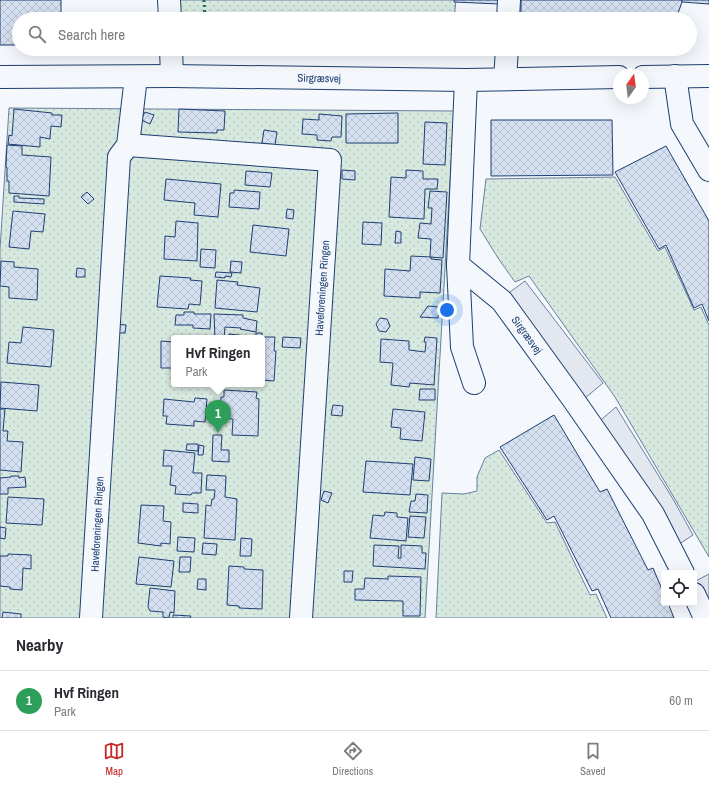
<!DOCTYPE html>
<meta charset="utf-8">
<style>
:root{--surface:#fff;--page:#f2f2f3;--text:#2b2b33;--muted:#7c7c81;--line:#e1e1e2;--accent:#c62828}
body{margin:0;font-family:"Archivo Narrow",sans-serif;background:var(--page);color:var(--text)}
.controls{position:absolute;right:12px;bottom:12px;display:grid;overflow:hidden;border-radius:4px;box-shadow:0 4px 16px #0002}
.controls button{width:36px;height:36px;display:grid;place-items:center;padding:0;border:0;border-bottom:1px solid var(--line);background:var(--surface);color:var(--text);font:20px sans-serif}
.compass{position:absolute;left:613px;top:68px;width:36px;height:36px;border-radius:50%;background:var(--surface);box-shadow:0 4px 16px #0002;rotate:14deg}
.you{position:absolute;left:447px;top:310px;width:14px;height:14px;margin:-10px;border:3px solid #fff;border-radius:50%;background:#1a73e8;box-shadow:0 0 0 6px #1a73e833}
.badge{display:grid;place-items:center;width:26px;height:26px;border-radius:50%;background:var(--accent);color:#fff;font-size:13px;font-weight:700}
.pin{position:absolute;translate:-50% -33px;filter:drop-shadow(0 1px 2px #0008)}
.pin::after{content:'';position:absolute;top:21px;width:14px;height:12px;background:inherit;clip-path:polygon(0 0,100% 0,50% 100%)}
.popup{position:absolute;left:171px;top:335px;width:94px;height:52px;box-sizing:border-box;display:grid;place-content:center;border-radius:4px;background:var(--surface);filter:drop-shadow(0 1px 3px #0005);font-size:13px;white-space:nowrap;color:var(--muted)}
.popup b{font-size:15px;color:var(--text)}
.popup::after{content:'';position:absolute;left:50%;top:100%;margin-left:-8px;border:8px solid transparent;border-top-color:var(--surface)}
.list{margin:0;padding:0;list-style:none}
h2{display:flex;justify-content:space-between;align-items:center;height:52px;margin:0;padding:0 16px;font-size:17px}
h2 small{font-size:13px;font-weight:400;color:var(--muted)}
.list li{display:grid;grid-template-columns:26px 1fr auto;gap:12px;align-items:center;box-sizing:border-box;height:60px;padding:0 16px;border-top:1px solid var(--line)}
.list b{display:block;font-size:15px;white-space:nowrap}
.list p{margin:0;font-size:13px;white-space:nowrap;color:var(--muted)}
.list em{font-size:13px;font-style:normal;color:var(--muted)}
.icon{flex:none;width:22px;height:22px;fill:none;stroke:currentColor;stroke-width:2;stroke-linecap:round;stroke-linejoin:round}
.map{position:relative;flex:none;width:709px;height:618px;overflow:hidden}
.search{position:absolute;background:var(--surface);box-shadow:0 4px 16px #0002;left:12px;right:12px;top:12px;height:44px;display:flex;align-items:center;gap:10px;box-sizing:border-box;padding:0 14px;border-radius:22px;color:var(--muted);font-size:15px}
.sheet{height:112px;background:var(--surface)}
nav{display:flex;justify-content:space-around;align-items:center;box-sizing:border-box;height:56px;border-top:1px solid var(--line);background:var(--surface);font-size:11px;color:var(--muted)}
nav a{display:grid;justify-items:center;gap:2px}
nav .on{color:var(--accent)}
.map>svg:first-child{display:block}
.garden{fill:url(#garden-dots);stroke:#687fa3;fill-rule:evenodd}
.parking{fill:#e3e8f0;stroke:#687fa3}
.building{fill:url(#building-cross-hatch);stroke:#1d3f73}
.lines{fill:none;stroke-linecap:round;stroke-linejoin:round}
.minor-casing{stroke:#1d3f73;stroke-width:24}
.minor{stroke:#f4f7fb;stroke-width:22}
.hedge{stroke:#2c6c60;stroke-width:3;stroke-dasharray:2 3;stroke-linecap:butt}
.labels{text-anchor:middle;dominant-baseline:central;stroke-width:3;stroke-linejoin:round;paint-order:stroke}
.street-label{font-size:11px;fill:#1d3f73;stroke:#f4f7fb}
</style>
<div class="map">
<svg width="709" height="618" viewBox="0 0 709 618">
<defs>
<pattern id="garden-dots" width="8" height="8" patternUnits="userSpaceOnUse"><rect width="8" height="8" fill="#d7e8df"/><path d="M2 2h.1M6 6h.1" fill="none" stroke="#b8c8c3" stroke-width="1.8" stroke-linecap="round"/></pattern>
<pattern id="building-cross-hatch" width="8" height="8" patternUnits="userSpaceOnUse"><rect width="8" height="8" fill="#d5e0f0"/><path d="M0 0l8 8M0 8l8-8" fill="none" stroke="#b6c1d1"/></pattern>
</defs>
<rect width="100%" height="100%" fill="#f4f7fb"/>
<g class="garden">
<polygon points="176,0 456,0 454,19 176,19"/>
<polygon points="177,49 460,49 459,54 177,53"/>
<path d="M9 108 454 111 425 618H0V249ZM174 338H262V384H174Z"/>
<polygon points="615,177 658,251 665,247 694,310 701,307 709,325 709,557 615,397 529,276 515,282 498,258 480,229 486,179"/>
<polygon points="499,450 547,523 555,522 590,595 596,594 607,618 436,618 442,493 464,494 477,491 477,477 485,458"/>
</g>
<g class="parking">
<polygon points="525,281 603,383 572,409 495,303"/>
<polygon points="616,407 673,499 693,535 667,552 588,431"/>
<polygon points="709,574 709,618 694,603 694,582"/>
</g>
<g class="building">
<polygon points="0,0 61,0 61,19 19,19 19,45 0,45"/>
<polygon points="454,0 499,0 499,4 454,2"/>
<polygon points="521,0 682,0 682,2 676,19 521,19"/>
<polygon points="682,0 709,0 709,4 682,2"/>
<polygon points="14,109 52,113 52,115 62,115 61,127 51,126 50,139 40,137 40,147 8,144 9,135 12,136"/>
<polygon points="179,109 225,111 224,130 217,130 217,133 178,132"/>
<polygon points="145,112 154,115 150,124 141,120"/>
<polygon points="398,113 398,143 346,143 346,114"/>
<polygon points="319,114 342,116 341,137 332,137 331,141 317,140 317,135 302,134 303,119 319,120"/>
<polygon points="491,120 612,120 613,175 491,176"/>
<polygon points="425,122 447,123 445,165 423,164"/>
<polygon points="264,130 277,132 275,145 262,143"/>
<polygon points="7,145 22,146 22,155 51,157 49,196 9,193 9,181 7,181 7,168 6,167"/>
<polygon points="666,146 709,221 709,321 702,304 694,308 666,245 659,249 615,172"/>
<polygon points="342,170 355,171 355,180 342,179"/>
<polygon points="406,170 423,171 423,179 438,179 437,189 425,189 424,219 389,217 391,177 406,178"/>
<polygon points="246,171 272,173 270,187 245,185"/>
<polygon points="166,179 221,184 218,217 194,215 195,203 164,200"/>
<polygon points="234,190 260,192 259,209 229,207 230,193 234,193"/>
<polygon points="430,191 447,192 443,258 430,257 431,239 418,238 420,223 431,224 432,208 428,208"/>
<polygon points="87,192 94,199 88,204 81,197"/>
<polygon points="14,196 19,196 19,198 44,199 44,204 14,202"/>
<polygon points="287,209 294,210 293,219 286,218"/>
<polygon points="13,211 45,214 43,232 31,231 29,249 9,247"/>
<polygon points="176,221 198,223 197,261 164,259 165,236 175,237"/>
<polygon points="363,222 382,223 381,245 362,244"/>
<polygon points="253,225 289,229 286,256 250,252"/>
<polygon points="396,231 401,232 401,243 395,243"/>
<polygon points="201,249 216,250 215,268 200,267"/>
<polygon points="411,256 431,257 431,259 442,260 440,293 420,292 420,298 384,296 385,269 410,271"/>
<polygon points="1,261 14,262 14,267 38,269 37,300 9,298 9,287 0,286"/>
<polygon points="231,261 242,262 241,273 230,272"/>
<polygon points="77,268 85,269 85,277 76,277"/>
<polygon points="216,272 232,273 231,277 225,276 225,278 215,277"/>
<polygon points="160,276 191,278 190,280 202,281 200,305 189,304 188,309 157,307"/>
<polygon points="217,280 238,282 237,285 260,288 257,312 215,308"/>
<polygon points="428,306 439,307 438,318 420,317"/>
<polygon points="184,312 194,312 194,314 211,314 210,329 193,328 193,325 175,325 176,315 184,315"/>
<polygon points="214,314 243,315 243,318 257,321 256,332 240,329 241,328 225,327 224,338 215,338"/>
<polygon points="380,318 387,319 390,326 386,332 379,331 376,324"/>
<polygon points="115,324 126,325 125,333 114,333"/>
<polygon points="23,327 54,330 51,367 7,363 9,342 21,343"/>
<polygon points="256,333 262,333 262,337 275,337 274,351 276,351 274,381 262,380 262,338 229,338 229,334 256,337"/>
<polygon points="283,337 301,338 300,348 282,347"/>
<polygon points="425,337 437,338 434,385 410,383 409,387 391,385 393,363 380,362 381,339 409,341 409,350 425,352 426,342 424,342"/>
<polygon points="161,341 174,342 174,368 161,368"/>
<polygon points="1,382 39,385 37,411 0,408"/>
<polygon points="212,384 225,384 225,387 212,386"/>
<polygon points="420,389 435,389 435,400 419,400"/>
<polygon points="224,390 257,392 256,398 259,399 258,436 232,435 233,419 220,418 221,397 224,397"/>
<polygon points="195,398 207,399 205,422 194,421 194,426 166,424 167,416 163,416 164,399 194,402"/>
<polygon points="333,405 343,406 342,416 331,415"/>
<polygon points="0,409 5,409 3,431 8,431 7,441 23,442 21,472 0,470"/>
<polygon points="393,409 425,412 422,441 400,439 401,428 391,427"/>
<polygon points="554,415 600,492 607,489 648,570 653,568 664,594 664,603 668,603 674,618 611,618 598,589 592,591 554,516 547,520 500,447"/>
<polygon points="213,435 222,435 221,450 229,450 229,462 212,461"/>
<polygon points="187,444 198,444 198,451 186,450"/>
<polygon points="199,445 204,446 203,455 198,455"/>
<polygon points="164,450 195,453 193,473 202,473 201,493 192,493 191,495 175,494 176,486 170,485 172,466 163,466"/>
<polygon points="415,457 431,459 429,481 413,480"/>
<polygon points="366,461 413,464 410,495 363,492"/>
<polygon points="207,475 226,476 225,497 237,499 235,540 204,538 206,505 211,506 212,499 214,499 215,490 206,490"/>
<polygon points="11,476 19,476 19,478 25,477 26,487 8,488 8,494 0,494 0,478 11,477"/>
<polygon points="324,491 332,493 328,503 321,500"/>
<polygon points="416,494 428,495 427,513 409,512 411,501 415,501"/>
<polygon points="8,497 44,499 42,525 6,523"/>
<polygon points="183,503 198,504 198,513 183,512"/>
<polygon points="141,505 164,506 163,521 171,522 170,544 161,543 161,546 138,543"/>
<polygon points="385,512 397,513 397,517 408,518 406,541 370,538 373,515 384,516"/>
<polygon points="410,516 426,517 424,538 408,537"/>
<polygon points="0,527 6,528 5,539 0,538"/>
<polygon points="178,537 195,538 194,552 177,551"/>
<polygon points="241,538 252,539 251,556 240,556"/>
<polygon points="203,543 217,544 216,555 202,554"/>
<polygon points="374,545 399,546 398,558 401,558 401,545 422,546 422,553 426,553 425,569 373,566"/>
<polygon points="8,554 31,555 31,569 23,568 22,590 10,589 10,587 0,586 0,556 8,556"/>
<polygon points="139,557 174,561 171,587 136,584"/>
<polygon points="180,557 191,557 190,572 179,572"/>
<polygon points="229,566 244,567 244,569 263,570 262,609 239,608 239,606 227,605"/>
<polygon points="344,571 353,571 352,582 344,582"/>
<polygon points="388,576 421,577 420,616 403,616 403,601 355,600 355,589 364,589 365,578 388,579"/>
<polygon points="198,579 206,579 206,590 197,589"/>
<polygon points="150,588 175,591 174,613 170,612 169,618 163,617 163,612 150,611 148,607"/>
<polygon points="3,612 21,614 21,618 2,618"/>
<polygon points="173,615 191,616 190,618 173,618"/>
</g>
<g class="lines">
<defs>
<g id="minor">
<polyline points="169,0 170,19"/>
<polyline points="508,19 509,0"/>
<polyline points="171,49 172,76"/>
<polyline points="675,76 682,124 709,170"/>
<polyline points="0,77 172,76 466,80 619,77"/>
<polyline points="643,77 709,76"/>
<polyline points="505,79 507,49"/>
<polyline points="466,80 458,265 502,301 573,399 653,514 683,573"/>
<polyline points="128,145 330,160 301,618"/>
<polyline points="458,265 462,347 474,383"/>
<polyline points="694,594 705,618"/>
<polyline points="91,618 119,157 128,145 136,77"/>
</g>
</defs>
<use href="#minor" class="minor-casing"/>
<use href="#minor" class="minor"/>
<g class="hedge">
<polyline points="204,0 205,19"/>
<polyline points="402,19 402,15"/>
</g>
</g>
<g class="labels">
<g class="street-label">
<text transform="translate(319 78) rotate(1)">Sirgræsvej</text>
<text transform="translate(322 288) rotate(-86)">Haveforeningen Ringen</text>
<text transform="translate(527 335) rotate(54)">Sirgræsvej</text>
<text transform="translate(97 524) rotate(-87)">Haveforeningen Ringen</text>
</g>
</g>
</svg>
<div class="controls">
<button><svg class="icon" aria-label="locate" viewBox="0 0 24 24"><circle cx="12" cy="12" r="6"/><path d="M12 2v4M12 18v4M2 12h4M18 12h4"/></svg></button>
</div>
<svg class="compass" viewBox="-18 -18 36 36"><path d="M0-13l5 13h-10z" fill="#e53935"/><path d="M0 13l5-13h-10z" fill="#7c7c81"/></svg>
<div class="you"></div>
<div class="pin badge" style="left:218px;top:433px;background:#2e9e5b">1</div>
<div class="popup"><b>Hvf Ringen</b>Park</div>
<div class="search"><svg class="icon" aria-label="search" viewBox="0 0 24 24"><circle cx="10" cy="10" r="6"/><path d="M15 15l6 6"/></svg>Search here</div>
</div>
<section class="sheet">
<h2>Nearby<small></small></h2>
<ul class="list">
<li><span class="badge" style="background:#2e9e5b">1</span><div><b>Hvf Ringen</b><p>Park</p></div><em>60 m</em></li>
</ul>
</section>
<nav>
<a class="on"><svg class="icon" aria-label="map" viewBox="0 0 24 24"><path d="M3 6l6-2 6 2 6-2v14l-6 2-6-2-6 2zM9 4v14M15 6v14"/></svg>Map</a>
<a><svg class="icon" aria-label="directions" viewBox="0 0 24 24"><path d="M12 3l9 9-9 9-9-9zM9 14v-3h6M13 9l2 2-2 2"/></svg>Directions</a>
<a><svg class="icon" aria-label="saved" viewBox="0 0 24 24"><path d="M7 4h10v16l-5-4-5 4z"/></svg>Saved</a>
</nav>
